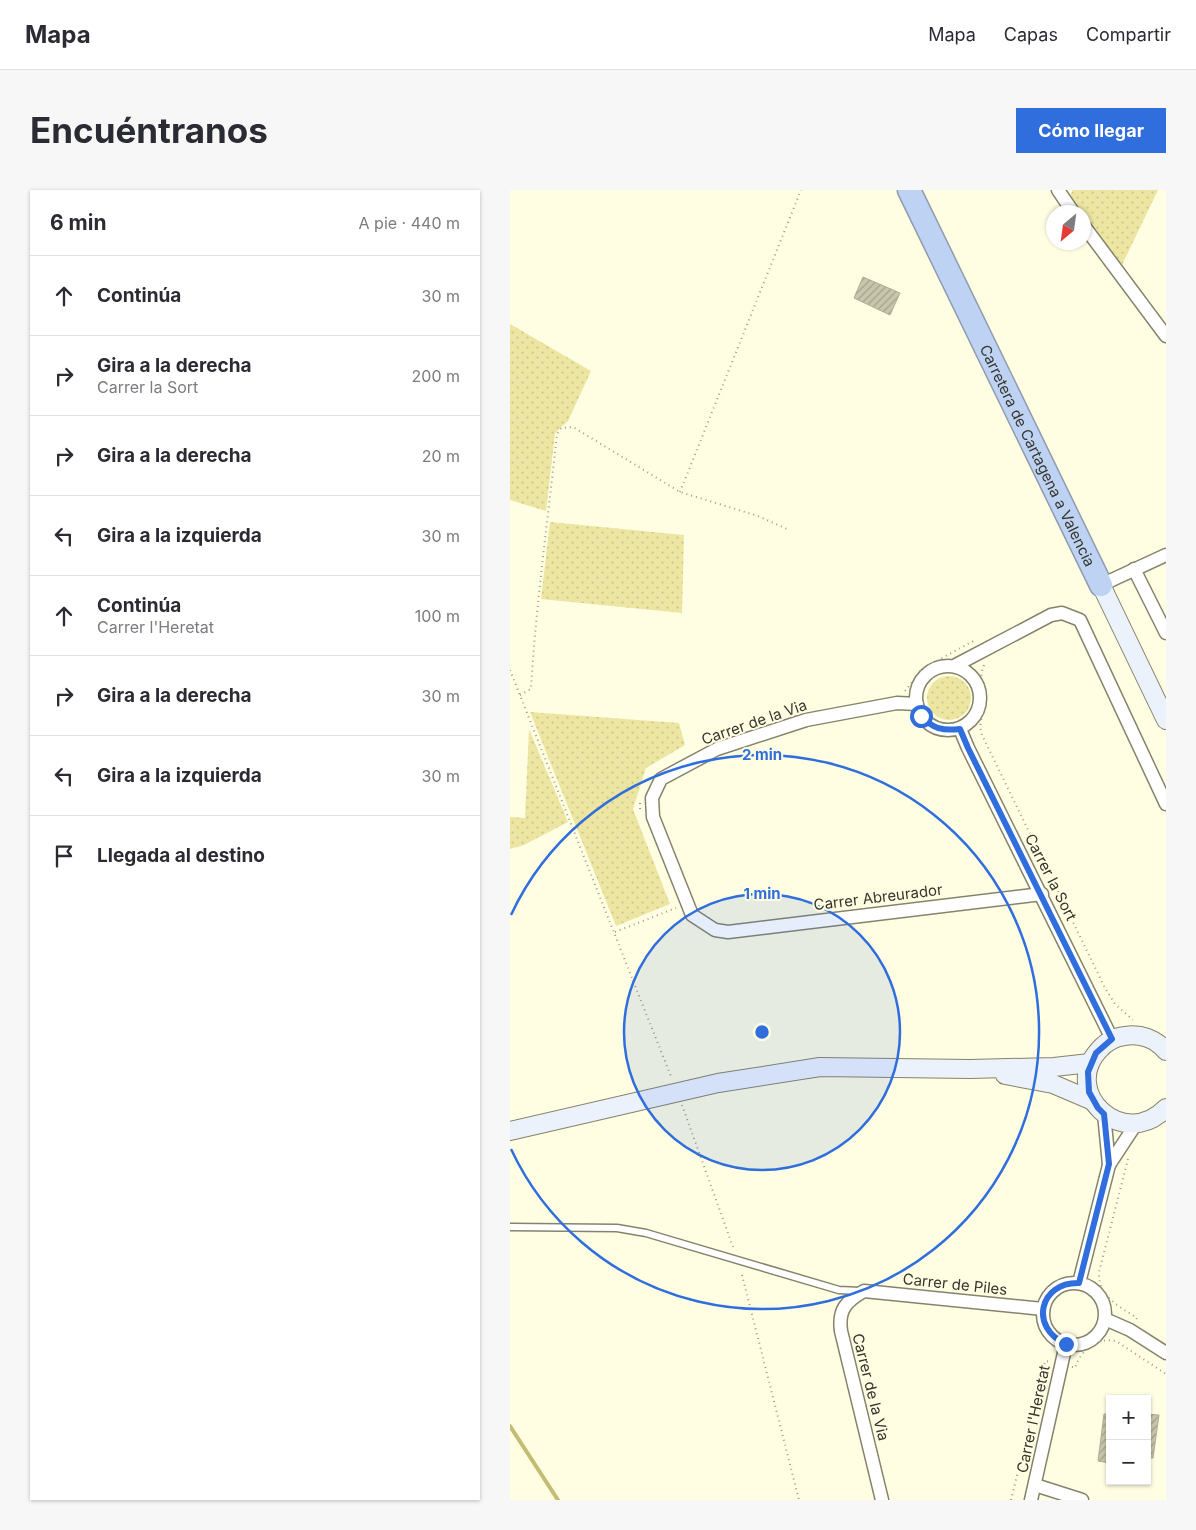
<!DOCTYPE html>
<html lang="es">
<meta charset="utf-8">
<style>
:root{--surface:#fff;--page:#f7f7f7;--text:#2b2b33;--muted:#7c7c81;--line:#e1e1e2;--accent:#2f6edc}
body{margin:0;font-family:Inter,sans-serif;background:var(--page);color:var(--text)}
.controls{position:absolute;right:15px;bottom:15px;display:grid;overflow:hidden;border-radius:0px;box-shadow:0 1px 4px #0004}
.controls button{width:45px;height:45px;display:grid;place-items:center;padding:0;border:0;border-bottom:1px solid var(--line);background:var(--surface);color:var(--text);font:25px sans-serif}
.compass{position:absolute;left:536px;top:15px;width:45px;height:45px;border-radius:50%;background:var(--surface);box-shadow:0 1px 4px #0004;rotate:209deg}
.stop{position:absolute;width:15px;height:15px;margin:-11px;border:4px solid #2f6edc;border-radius:50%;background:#fff}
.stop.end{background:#2f6edc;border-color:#fff;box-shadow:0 1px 5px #0008}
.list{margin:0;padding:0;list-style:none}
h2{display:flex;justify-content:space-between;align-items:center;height:65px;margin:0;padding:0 20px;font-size:21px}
h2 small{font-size:16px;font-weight:400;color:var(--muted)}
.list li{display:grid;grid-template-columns:32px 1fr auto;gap:15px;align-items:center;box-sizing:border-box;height:80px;padding:0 20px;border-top:1px solid var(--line)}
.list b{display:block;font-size:19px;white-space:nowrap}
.list p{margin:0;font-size:16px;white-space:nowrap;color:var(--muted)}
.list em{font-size:16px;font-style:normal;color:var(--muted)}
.icon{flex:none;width:28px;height:28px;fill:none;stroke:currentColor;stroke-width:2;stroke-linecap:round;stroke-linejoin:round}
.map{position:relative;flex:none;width:656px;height:1310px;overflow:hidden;border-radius:0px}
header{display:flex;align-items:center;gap:30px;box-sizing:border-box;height:70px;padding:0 25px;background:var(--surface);border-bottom:1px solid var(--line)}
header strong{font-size:24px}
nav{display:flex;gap:28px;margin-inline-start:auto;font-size:18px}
.intro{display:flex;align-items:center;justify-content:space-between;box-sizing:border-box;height:120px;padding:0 30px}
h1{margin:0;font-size:35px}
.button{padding:12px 22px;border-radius:0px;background:var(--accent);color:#fff;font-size:18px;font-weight:700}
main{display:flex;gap:30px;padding:0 30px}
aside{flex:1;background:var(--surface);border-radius:0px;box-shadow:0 1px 4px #0004}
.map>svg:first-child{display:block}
.grass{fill:url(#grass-dots)}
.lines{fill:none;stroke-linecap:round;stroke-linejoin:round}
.stream{stroke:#c4bc72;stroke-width:4}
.building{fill:url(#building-hatch);stroke:#afad94}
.lane-casing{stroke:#85836b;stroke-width:9}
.street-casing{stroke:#85836b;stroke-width:15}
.secondary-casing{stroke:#85836b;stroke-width:20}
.highway-casing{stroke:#8f9bae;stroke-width:25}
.path{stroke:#9e9d8a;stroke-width:2;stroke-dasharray:1 4;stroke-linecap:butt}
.lane{stroke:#fff;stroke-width:6}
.street{stroke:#fff;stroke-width:12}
.secondary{stroke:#ecf2fc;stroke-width:18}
.highway{stroke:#bed2f4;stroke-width:22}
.route{stroke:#2f6edc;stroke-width:6}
.ring{fill:none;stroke:#2f6edc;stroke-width:2.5}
.labels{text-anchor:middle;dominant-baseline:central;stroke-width:4;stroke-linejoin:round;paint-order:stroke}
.street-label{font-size:15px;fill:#37362c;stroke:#fffde2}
.centre{fill:#2f6edc;stroke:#fffde2;stroke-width:2.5}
.ring-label{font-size:15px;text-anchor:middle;font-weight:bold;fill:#2f6edc;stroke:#fffde2;stroke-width:4;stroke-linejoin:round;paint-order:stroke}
</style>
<header>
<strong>Mapa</strong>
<nav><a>Mapa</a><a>Capas</a><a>Compartir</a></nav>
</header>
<div class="intro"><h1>Encuéntranos</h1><a class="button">Cómo llegar</a></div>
<main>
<aside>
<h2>6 min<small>A pie · 440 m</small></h2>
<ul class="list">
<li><svg class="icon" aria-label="ahead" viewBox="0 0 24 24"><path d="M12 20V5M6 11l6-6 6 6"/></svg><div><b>Continúa</b></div><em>30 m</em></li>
<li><svg class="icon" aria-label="right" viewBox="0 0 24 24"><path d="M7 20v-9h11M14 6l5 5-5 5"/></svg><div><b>Gira a la derecha</b><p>Carrer la Sort</p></div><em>200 m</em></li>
<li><svg class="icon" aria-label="right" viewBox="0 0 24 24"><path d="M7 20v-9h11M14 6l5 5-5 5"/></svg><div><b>Gira a la derecha</b></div><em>20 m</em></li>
<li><svg class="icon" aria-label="left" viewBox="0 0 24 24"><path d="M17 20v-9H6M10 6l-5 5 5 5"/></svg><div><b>Gira a la izquierda</b></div><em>30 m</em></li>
<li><svg class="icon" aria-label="ahead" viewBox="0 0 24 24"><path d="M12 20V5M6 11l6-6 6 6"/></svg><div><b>Continúa</b><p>Carrer l'Heretat</p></div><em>100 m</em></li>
<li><svg class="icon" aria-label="right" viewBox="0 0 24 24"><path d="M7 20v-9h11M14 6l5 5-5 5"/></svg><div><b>Gira a la derecha</b></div><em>30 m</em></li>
<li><svg class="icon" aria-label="left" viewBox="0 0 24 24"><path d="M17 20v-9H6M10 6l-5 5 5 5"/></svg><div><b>Gira a la izquierda</b></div><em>30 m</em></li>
<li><svg class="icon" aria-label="arrive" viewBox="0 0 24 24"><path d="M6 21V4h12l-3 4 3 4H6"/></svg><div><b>Llegada al destino</b></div></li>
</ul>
</aside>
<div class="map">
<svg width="656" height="1310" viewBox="0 0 656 1310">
<defs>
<pattern id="grass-dots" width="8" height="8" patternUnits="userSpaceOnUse" patternTransform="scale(1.25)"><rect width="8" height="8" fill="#ede6a3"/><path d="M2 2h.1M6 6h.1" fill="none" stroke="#ccc68c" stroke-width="1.8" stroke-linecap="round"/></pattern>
<pattern id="building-hatch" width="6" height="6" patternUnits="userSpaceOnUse" patternTransform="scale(1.25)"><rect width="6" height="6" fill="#c8c6ac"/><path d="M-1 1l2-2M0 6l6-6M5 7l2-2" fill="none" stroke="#a3a28c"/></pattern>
</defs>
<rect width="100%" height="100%" fill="#fffde2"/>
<g class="grass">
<polygon points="563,0 648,0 611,77 560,6"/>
<polygon points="0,134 81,181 58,231 45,243 36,321 0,310"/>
<polygon points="40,332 174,345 172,423 31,409"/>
<circle cx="439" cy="508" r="22"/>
<polygon points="20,522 169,533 175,555 136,578 123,619 160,714 106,736"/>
<polygon points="19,539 58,632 14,655 0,659 0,627 15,628"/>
</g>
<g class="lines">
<polyline class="stream" points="0,1236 48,1310"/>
</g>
<g class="building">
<polygon points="353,87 390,103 380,125 344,108"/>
<polygon points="594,1224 600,1224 600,1273 588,1271"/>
<polygon points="637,1224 649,1225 643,1268 637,1268"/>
</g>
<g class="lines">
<defs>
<polyline id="lane" points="0,1037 107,1038 136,1043 329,1100 350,1101"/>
<g id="street">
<polyline points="548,0 563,22"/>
<polyline points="574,36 656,146"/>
<polyline points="624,379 656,443"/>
<polyline points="591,395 656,365"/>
<polyline points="446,475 541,425 552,423 570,430 656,614"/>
<circle cx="438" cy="508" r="32"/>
<polyline points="407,514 387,513 296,530 207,559 151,589 142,608 143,627 182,725 205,740 218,742 532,704"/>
<polyline points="450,539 458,558 602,849"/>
<polyline points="594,924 599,975"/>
<circle cx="564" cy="1124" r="31"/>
<polyline points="569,1093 599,975 626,934"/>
<polyline points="595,1129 620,1140 656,1163"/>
<polyline points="525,1295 572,1310"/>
<path d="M372 1310 331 1141C328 1120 336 1111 354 1101L533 1119"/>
<polyline points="521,1310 556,1154"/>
</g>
<g id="secondary">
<polyline points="591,395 656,530"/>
<path d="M656 861C646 849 630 843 615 846 605 847 596 852 589 860 550 902 613 962 656 918"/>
<polyline points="495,885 543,894 583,911"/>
<polyline points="0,941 208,893 310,877 460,879 544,877 580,873"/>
</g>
<g id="highway">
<path id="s1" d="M399 0 591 395"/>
</g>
</defs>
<use href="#lane" class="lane-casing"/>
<use href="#street" class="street-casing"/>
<use href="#secondary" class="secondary-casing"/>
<use href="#highway" class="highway-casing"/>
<g class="path">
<polyline points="170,302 291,0"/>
<path d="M474 475C468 490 475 492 475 506 476 520 467 531 472 545L595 798 605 814 623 830"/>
<polyline points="0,480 162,889"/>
<polyline points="395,501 412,479 465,450"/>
<path d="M10 505 21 499C26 414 38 329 47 244L51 238 63 237 170 302 248 326 277 339"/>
<polyline points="260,528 270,525"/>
<polyline points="130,613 130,623"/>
<polyline points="105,742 166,718"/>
<polyline points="172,915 223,1057"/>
<path d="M618 969 589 1082C588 1107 609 1116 627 1128L626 1130"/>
<polyline points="232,1085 289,1310"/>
<path d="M562 1177 565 1178C571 1160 586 1147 606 1151L656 1184"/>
<polyline points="501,1310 535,1171 541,1172"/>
</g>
<use href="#lane" class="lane"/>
<use href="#street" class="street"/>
<use href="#secondary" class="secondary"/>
<use href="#highway" class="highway"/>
</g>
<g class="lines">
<path class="route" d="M411 526C423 539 433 541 450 539L458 558 602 849 586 863 578 882 579 902 588 918 594 924 599 974 569 1093C529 1092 519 1138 556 1154"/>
</g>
<circle cx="252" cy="842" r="138" fill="#2f6edc" fill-opacity=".12"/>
<g class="ring">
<circle cx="252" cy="842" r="138"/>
<path d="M1 725A277 277 0 1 1 1 959"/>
</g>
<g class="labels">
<g class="street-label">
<text stroke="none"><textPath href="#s1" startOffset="295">Carretera de Cartagena a Valencia</textPath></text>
<text transform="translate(244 532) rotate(-19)">Carrer de la Via</text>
<text transform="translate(541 687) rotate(63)">Carrer la Sort</text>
<text transform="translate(368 707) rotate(-7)">Carrer Abreurador</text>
<text transform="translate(445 1094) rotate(6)">Carrer de Piles</text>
<text transform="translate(361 1197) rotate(76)">Carrer de la Via</text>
<text transform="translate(523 1229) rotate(-78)">Carrer l'Heretat</text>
</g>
</g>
<circle cx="252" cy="842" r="8" class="centre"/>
<g class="ring-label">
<text x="252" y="570">2 min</text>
<text x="252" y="709">1 min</text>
</g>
</svg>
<div class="controls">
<button>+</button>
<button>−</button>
</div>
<svg class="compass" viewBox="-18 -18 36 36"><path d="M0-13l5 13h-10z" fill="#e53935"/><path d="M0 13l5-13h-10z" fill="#7c7c81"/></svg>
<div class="stop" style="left:411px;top:526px"></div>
<div class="stop end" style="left:556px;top:1154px"></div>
</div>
</main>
